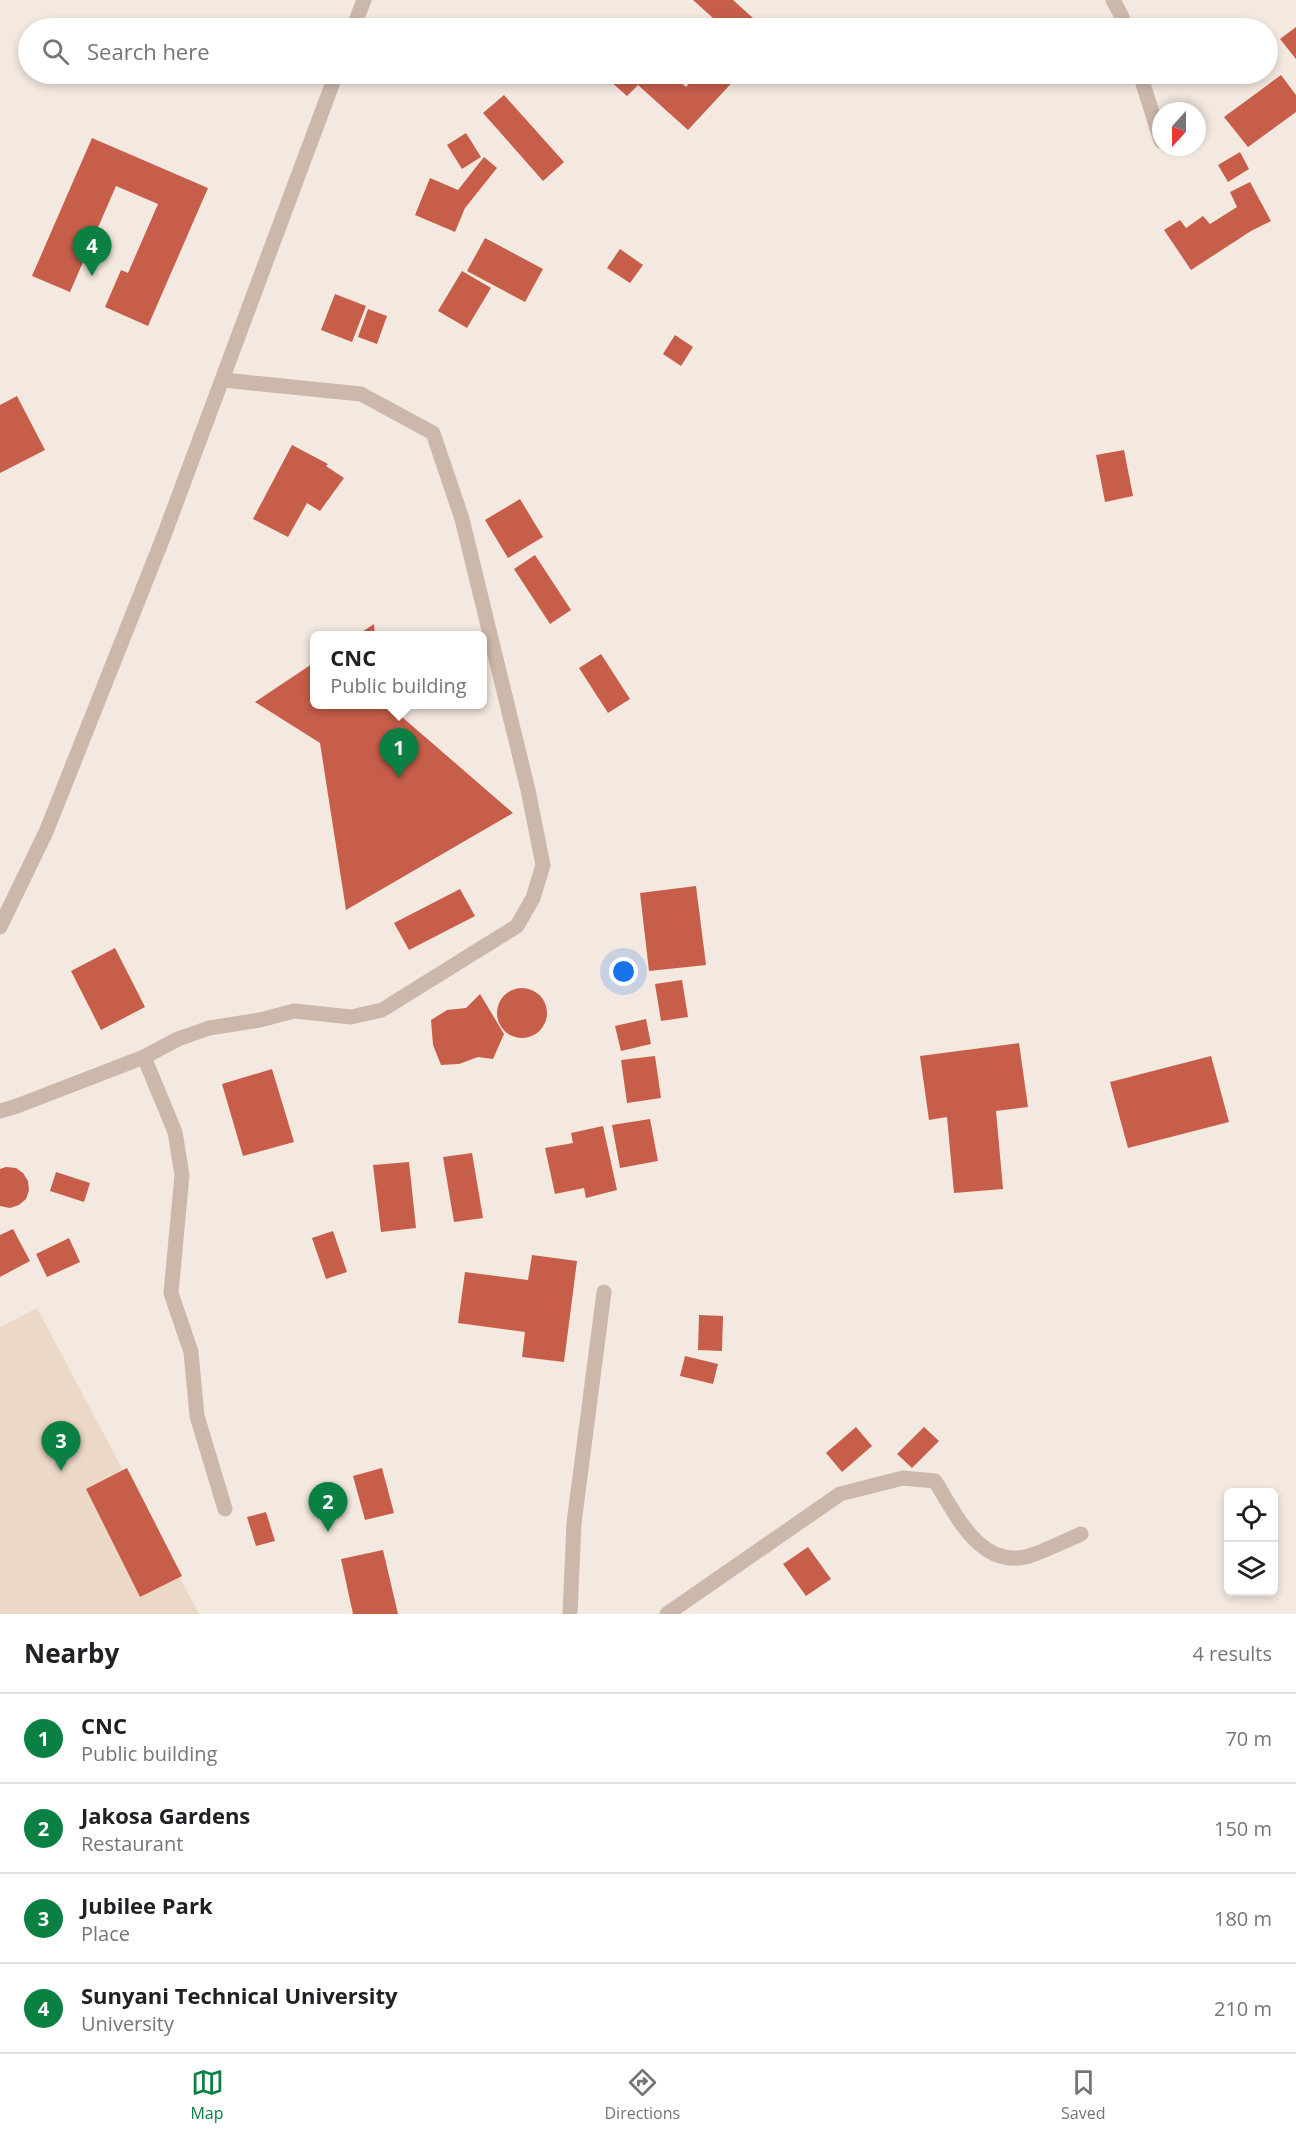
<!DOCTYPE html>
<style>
:root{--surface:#fff;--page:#f6f6f6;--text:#202124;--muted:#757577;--line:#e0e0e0;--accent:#0b8043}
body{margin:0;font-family:"Open Sans",sans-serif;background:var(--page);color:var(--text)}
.controls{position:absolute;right:18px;bottom:18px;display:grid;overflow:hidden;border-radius:9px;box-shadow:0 3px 9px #0003}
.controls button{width:54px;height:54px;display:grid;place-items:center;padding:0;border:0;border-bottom:2px solid var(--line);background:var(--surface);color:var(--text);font:30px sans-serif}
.compass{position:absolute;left:1152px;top:102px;width:54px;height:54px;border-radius:50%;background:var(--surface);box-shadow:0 3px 9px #0003;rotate:201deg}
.you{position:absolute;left:624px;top:972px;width:21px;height:21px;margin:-15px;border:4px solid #fff;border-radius:50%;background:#1a73e8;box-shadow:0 0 0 9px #1a73e833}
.badge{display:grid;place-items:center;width:39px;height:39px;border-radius:50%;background:var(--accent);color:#fff;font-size:20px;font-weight:700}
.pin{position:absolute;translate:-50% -50px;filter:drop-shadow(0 2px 3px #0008)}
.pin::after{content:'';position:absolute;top:32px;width:21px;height:18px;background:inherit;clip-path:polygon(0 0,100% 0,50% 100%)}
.popup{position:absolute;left:310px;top:631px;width:177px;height:78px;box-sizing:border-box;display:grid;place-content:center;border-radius:9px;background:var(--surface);filter:drop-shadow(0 2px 4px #0005);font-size:20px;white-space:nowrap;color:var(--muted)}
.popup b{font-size:22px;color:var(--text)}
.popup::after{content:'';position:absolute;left:50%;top:100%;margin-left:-12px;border:12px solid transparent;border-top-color:var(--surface)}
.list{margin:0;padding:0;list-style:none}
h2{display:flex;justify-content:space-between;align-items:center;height:78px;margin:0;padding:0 24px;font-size:26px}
h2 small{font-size:20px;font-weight:400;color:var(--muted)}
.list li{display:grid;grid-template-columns:39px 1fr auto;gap:18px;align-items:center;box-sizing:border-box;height:90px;padding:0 24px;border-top:2px solid var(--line)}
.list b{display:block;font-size:22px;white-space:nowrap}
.list p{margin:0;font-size:20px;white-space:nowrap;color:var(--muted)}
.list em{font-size:20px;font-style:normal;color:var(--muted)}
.icon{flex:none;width:33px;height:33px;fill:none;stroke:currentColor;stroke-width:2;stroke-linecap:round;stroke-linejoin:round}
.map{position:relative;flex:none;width:1296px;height:1614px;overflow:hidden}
.search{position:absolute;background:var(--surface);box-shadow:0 3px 9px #0003;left:18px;right:18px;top:18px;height:66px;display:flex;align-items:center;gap:15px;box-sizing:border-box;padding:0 21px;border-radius:33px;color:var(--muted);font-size:22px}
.sheet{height:438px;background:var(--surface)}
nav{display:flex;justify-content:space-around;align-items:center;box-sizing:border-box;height:84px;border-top:2px solid var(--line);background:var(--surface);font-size:16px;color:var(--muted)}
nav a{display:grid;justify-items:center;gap:3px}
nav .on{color:var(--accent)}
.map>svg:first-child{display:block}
.plaza{fill:#ecd8c7}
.building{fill:#c75e4a}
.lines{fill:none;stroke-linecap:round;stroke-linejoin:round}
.minor{stroke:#ccb8ab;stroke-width:15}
</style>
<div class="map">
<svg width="1296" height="1614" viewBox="0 0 1296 1614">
<rect width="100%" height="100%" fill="#f4e9e0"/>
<polygon class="plaza" points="37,1308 199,1614 0,1614 0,1327"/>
<g class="building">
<polygon points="693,0 733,0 764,28 724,28"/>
<polygon points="1296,27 1296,59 1280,39"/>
<polygon points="616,74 671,74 686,87 698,74 740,74 688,130 638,85 627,96 610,81"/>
<polygon points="1281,75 1296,95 1296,112 1248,147 1224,117"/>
<polygon points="504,95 564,162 543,181 483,113"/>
<polygon points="466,133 481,157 462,169 447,145"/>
<polygon points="92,138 208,188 148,326 105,307 121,270 128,273 158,204 116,186 70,292 32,276"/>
<polygon points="1240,152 1249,169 1228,182 1218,165"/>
<polygon points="484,157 497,168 465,208 455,232 415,215 430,178 458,190"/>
<polygon points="1250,182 1271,221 1251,231 1191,270 1164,230 1180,220 1186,228 1203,216 1210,224 1237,207 1230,192"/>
<polygon points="485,238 543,269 525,302 467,271"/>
<polygon points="620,249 643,265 630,283 607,268"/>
<polygon points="462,271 491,288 467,328 438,311"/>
<polygon points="335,294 366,306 352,342 321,330"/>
<polygon points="368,309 387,316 377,344 358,337"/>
<polygon points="675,335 693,347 681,366 663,354"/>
<polygon points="17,396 45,450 0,473 0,405"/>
<polygon points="292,445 328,464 326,466 344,478 320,511 307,503 288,537 253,519"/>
<polygon points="1124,450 1133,496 1105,502 1096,455"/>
<polygon points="520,499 543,537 508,558 485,520"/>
<polygon points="535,555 571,610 550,624 514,569"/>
<polygon points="374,624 375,636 356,636"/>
<polygon points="601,654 630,699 608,713 579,668"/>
<polygon points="315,662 315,704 387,704 513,813 346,910 320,743 255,702"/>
<polygon points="696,886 706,965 649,971 640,893"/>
<polygon points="460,889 475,916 409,950 394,923"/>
<polygon points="115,948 145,1007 101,1030 71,971"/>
<polygon points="682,980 688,1017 661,1021 655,984"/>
<circle cx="522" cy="1013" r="25"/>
<polygon points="480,994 504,1034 493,1059 478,1057 459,1064 441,1065 433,1045 431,1020 447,1010 466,1008"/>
<polygon points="646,1019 651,1044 621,1051 615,1026"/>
<polygon points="1019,1043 1028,1107 996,1111 1003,1189 954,1193 947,1117 929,1120 920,1056"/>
<polygon points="655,1056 661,1098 627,1103 621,1060"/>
<polygon points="1211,1056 1229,1122 1128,1148 1110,1082"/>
<polygon points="272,1069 294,1142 243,1156 222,1084"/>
<polygon points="650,1119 658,1161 620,1168 612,1125"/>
<polygon points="603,1126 617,1190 586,1198 584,1188 555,1194 545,1148 573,1143 571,1133"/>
<polygon points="472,1153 483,1218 454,1222 443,1157"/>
<polygon points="409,1162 416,1228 381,1232 373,1165"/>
<polygon points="6,1167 16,1168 23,1173 28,1181 29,1190 26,1199 19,1205 10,1208 0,1206 0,1169"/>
<polygon points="56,1172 90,1183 84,1202 50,1191"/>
<polygon points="13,1229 30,1261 0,1277 0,1235"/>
<polygon points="333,1231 347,1272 326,1279 312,1238"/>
<polygon points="69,1238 80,1262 47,1277 36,1254"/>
<polygon points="532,1255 577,1261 564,1362 522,1357 525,1332 458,1323 465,1272 528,1280"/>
<polygon points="699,1315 723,1316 722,1351 698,1350"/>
<polygon points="685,1356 718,1364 713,1384 680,1376"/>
<polygon points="856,1427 872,1446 842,1472 826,1453"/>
<polygon points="924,1427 939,1441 912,1468 897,1454"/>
<polygon points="127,1468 182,1576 140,1597 86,1489"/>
<polygon points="382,1468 394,1513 365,1520 353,1476"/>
<polygon points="266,1512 275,1541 256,1546 247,1517"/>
<polygon points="808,1547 831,1579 806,1596 783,1564"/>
<polygon points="383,1550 398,1614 353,1614 341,1559"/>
</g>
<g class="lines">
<g class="minor">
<polyline points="1113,0 1121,15 1126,28"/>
<polyline points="353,28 364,0"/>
<polyline points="1140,74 1161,141"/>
<polyline points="0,927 46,832 163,538 336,74"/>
<polyline points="144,1057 175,1132 182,1175 171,1293 191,1352 197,1416 225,1509"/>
<polyline points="0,1111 17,1106 144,1057 178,1039 209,1028 260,1020 294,1011 351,1017 382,1010 517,926 533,898 543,865 528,790 462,519 433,433 361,394 223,380"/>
<polyline points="570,1614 574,1523 604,1292"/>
<path d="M667 1614 840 1494 903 1478 935 1481C956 1514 980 1570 1029 1556 1046 1551 1064 1541 1081 1534"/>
</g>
</g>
</svg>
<div class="controls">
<button><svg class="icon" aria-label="locate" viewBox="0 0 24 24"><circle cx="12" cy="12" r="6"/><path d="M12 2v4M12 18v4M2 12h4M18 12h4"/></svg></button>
<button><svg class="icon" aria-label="layers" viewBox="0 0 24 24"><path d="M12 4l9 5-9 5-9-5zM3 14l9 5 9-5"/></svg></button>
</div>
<svg class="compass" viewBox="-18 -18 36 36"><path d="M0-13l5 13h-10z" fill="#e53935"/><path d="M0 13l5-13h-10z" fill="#757577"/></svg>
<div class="you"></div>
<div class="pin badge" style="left:399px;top:778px">1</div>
<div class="popup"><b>CNC</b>Public building</div>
<div class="pin badge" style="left:328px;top:1532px">2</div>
<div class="pin badge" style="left:61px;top:1471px">3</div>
<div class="pin badge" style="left:92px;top:276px">4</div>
<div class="search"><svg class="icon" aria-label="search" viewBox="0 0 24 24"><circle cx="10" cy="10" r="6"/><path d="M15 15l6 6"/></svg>Search here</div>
</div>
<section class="sheet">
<h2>Nearby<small>4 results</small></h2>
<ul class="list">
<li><span class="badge">1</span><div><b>CNC</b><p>Public building</p></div><em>70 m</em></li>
<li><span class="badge">2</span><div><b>Jakosa Gardens</b><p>Restaurant</p></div><em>150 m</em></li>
<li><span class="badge">3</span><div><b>Jubilee Park</b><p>Place</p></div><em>180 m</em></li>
<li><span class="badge">4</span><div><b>Sunyani Technical University</b><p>University</p></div><em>210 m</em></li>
</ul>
</section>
<nav>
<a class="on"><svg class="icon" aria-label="map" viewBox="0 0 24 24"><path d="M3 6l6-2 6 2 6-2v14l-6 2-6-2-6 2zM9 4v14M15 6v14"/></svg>Map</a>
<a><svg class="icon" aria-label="directions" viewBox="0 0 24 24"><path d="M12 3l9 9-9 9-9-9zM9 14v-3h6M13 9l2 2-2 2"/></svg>Directions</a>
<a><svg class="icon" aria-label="saved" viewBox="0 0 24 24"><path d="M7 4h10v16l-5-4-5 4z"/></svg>Saved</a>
</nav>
